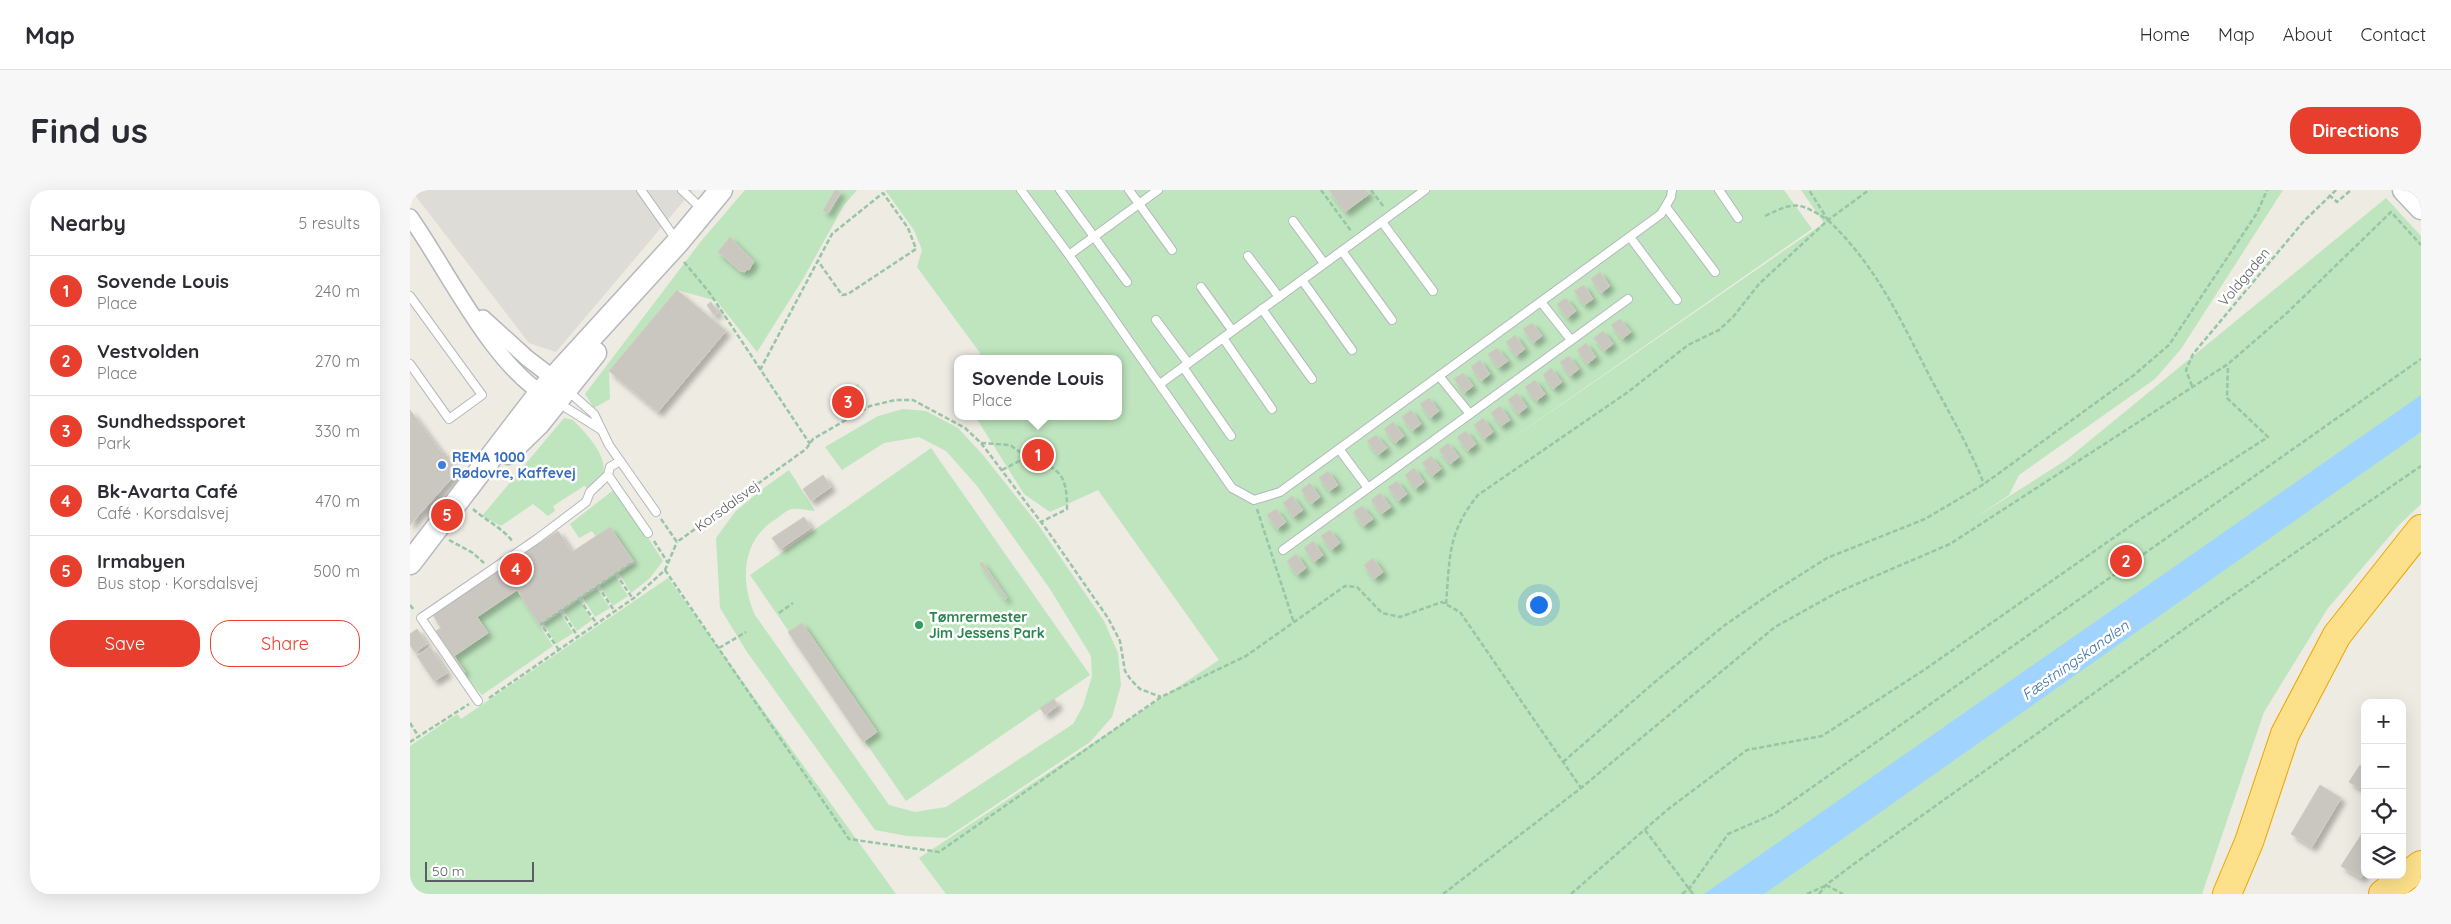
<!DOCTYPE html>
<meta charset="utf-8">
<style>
:root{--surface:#fff;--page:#f7f7f7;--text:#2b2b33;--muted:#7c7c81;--line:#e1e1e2;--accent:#e73e2d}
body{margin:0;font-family:Quicksand,sans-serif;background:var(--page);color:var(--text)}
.controls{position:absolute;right:15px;bottom:15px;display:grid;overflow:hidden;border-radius:10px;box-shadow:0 5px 20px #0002}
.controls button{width:45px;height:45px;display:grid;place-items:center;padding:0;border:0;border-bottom:1px solid var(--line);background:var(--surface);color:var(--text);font:25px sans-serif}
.scale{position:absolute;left:15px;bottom:12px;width:109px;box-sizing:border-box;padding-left:5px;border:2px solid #5a5e62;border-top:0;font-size:14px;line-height:18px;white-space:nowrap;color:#5a5e62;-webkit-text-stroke:4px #fff;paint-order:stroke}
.you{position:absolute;left:1128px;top:414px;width:18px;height:18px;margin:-12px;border:4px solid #fff;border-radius:50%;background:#1a73e8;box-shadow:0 0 0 8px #1a73e833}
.badge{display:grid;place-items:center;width:32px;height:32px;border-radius:50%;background:var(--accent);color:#fff;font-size:16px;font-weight:700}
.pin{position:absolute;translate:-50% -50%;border:2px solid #fff;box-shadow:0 1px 5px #0006}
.popup{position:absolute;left:544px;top:165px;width:168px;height:65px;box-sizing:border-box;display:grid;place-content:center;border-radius:10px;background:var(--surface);filter:drop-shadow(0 1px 4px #0005);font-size:16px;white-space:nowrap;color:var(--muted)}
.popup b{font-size:19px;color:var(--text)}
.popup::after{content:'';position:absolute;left:50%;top:100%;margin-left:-10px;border:10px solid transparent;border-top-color:var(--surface)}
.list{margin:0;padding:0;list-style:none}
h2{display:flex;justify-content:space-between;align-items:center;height:65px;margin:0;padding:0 20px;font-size:21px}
h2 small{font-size:16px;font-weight:400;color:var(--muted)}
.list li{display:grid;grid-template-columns:32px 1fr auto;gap:15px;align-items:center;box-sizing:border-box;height:70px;padding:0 20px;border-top:1px solid var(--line)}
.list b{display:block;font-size:19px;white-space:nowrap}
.list p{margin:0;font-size:16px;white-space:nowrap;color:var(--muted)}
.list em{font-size:16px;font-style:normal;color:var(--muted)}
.actions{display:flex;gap:10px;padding:15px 20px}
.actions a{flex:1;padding:11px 0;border:1px solid var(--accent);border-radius:20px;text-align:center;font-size:18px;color:var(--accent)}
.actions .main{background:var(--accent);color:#fff}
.icon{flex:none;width:28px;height:28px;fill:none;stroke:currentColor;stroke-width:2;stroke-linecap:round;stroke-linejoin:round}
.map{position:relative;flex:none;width:2011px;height:704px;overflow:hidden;border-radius:20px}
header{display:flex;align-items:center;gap:30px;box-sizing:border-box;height:70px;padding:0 25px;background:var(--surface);border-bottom:1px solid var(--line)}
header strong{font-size:24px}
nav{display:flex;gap:28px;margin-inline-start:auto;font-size:18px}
.intro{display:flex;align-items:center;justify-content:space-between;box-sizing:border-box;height:120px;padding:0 30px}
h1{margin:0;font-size:35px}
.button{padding:12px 22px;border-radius:20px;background:var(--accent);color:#fff;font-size:18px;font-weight:700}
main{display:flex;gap:30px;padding:0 30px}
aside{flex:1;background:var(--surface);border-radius:20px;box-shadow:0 5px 20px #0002}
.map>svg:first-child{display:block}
.industrial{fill:#dedcd6}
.green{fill:#bee5be}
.water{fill:#a0d4fe}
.building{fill:#cac7c1;stroke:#d1ccc0;filter:url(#shadow)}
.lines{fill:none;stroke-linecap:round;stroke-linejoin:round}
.lane-casing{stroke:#b4b8bc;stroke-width:10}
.street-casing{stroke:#b4b8bc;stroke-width:18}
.secondary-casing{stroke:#b5b9be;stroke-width:25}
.highway-casing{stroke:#eca602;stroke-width:30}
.path{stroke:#97c5a5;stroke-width:2.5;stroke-dasharray:5 2.5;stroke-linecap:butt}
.lane{stroke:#fff;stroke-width:8}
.street{stroke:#fff;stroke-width:15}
.secondary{stroke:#fff;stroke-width:22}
.highway{stroke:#fce08a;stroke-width:28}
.shop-dot{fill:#3f7fe0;stroke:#fff;stroke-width:2}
.leisure-dot{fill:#2e9e5b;stroke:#fff;stroke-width:2}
.labels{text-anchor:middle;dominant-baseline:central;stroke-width:5;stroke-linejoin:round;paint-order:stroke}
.street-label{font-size:14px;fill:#5a5e62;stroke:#fff}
.shop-label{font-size:14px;font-weight:bold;fill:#366cbe;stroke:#fff;text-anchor:start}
.leisure-label{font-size:14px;font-weight:bold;fill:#27864d;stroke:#fff;text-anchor:start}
.water-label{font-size:15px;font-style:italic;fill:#3e74af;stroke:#fff}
</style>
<header>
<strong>Map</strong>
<nav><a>Home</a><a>Map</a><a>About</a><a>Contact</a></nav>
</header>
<div class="intro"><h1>Find us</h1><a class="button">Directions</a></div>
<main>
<aside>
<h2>Nearby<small>5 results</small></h2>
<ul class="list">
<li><span class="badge">1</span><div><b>Sovende Louis</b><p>Place</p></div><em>240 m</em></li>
<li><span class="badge">2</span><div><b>Vestvolden</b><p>Place</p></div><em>270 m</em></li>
<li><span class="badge">3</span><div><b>Sundhedssporet</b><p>Park</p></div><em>330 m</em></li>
<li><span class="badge">4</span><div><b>Bk-Avarta Café</b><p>Café · Korsdalsvej</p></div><em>470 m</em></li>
<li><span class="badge">5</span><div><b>Irmabyen</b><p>Bus stop · Korsdalsvej</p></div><em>500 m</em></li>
</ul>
<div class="actions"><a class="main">Save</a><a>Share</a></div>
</aside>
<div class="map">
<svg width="2011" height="704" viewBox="0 0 2011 704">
<defs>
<filter id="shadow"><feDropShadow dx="4.5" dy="4.5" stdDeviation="2.5" flood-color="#0004"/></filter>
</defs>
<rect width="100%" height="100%" fill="#edebe2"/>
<polygon class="industrial" points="1,0 283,0 146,162 119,153"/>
<g class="green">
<polygon points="335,0 447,0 434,15 393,89 347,162 307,111 267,100 199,181 200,209 184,218 175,204 292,50"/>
<polygon points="475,0 1374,0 1402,39 1077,266 1414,33 1391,0 1873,0 1771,159 1745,189 1609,285 1599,305 1565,328 1656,270 1976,8 2011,46 2011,314 1989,335 1918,418 1854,522 1792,704 536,704 509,668 809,470 688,300 640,322 614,304 565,226 708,226 708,169 569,169 570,163 507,77 512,60 504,40"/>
<polygon points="448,194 457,214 428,227 420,210"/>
<path d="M493 219 516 221 548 238 573 265 627 333 694 431 708 463 711 495 702 527 680 552 536 648 497 646 465 640 337 462 310 418 306 348 325 322 351 300 379 280 405 321C398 321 388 318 382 319 377 320 370 326 366 329 331 350 330 392 345 425L479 615 505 622 536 617 663 534 673 516 682 486 681 466 640 399 567 296 536 261 509 247 474 253 432 280 415 257 468 226Z"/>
<path d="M154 228 163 230C180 247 214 283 177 298L174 296 143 316 145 321 138 326 123 314 91 336 72 326Z"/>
<polygon points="521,258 680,485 496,611 340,385"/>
<polygon points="206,298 253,371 239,389 221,403 209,383 225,373 200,338 186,347 182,341 169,348 160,334"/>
<polygon points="205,386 218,406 203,416 190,396"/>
<polygon points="258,388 486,704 0,704 0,556 47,524 51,529"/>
<polygon points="187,399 200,418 185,427 173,408"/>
<polygon points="107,400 143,456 72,505 52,484 55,482 44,466 77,443 67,427"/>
<polygon points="169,410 182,430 167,441 154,421"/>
<polygon points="150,423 163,443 146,454 134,434"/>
</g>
<polygon class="water" points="2011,205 2011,242 1354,704 1294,704"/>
<g class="building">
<polygon points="425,0 431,2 418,23 413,21"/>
<polygon points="919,0 956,0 959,4 935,22"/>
<polygon points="320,47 344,71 339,80 337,79 335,82 330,81 308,62"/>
<polygon points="1190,82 1200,96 1191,103 1181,89"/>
<polygon points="1174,95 1183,109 1174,115 1164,101"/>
<polygon points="267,100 316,141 248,222 199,181"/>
<polygon points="1156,108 1166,121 1157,128 1147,114"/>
<polygon points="301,112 308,123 304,125 297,115"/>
<polygon points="1210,129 1221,142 1212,149 1201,135"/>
<polygon points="1122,133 1132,146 1123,153 1113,139"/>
<polygon points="1193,141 1203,154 1194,161 1184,148"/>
<polygon points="1105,145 1115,159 1106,166 1096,152"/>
<polygon points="1176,153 1186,167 1177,174 1167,160"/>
<polygon points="1087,158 1098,171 1088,178 1078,164"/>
<polygon points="1159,166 1169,179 1160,186 1150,172"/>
<polygon points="1070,170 1080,184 1071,191 1061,177"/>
<polygon points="1141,178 1152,192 1143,199 1133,185"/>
<polygon points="1053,183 1063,196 1054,203 1044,189"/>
<polygon points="1125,190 1135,204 1126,211 1115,197"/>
<polygon points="1107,203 1117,217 1108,224 1098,210"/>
<polygon points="1019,208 1029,221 1020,228 1010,214"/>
<polygon points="1090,216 1100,230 1091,236 1081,223"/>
<polygon points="0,220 32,263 34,262 48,281 0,335"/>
<polygon points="1001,220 1011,234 1002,241 992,227"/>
<polygon points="1073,228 1083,242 1074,249 1064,235"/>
<polygon points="983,232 994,246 985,253 974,239"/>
<polygon points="1056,241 1066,254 1057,261 1047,247"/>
<polygon points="966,245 977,258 968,265 957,251"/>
<polygon points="1038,253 1049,267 1040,274 1029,260"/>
<polygon points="1021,266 1031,279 1022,286 1012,273"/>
<polygon points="1004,278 1014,292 1005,299 995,285"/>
<polygon points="918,281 928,295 919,301 909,288"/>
<polygon points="413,285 421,297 401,311 393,299"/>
<polygon points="987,291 997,304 988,311 978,297"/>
<polygon points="900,293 910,307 901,314 891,300"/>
<polygon points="970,303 981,317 971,324 961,310"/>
<polygon points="882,306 893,320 883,327 873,313"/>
<polygon points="952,316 963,329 953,336 943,322"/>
<polygon points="866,319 876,332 867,339 857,325"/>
<polygon points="394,327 401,338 370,359 362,348"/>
<polygon points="200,337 223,371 129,434 107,400 67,427 78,443 44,466 55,482 52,484 24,442 31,438 23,425 148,341 162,362"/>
<polygon points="920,340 930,353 921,360 911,346"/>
<polygon points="903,351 913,365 904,372 894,358"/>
<polygon points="886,364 896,378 887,385 877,371"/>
<polygon points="963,368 973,382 964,389 954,375"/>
<polygon points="572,372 597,408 595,410 570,374"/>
<polygon points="392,433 467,542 453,552 378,442"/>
<polygon points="7,439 17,454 5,462 0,455 0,444"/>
<polygon points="20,457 37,483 24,491 7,466"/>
<polygon points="644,509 648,515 635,525 630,518"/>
<polygon points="1950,575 1955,578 1955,601 1939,592"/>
<polygon points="1910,595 1931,608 1902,657 1881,644"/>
<polygon points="1955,639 1955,683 1951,688 1931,676"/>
</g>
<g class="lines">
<defs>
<g id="lane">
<polyline points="231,0 267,51"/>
<polyline points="272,0 292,19"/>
<polyline points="611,0 659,65"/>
<polyline points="650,0 717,92"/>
<polyline points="719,0 762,60"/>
<polyline points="748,0 659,65 822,298 844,310 870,302 1251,24 1261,7 1262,0"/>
<polyline points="1309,0 1328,28"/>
<polyline points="1256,17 1305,82"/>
<polyline points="883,31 914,73"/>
<polyline points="972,32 1023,101"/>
<polyline points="1220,47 1267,110"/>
<polyline points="932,61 982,130"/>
<polyline points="838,66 869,107"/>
<polyline points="892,90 942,160"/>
<polyline points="791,97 822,140"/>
<polyline points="0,106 72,205 39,229 0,174"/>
<polyline points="1131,112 1161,150"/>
<polyline points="852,119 902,189"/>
<polyline points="746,130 778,173"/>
<polyline points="813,148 862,219"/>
<polyline points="773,177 821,246"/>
<polyline points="1029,186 1060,224"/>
<polyline points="750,194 1015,0"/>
<polyline points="158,201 184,224 199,255 246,322"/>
<polyline points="147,212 190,239"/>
<polyline points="929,259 958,298"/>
<polyline points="198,285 238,343"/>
<polyline points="873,360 1218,109"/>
<polyline points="68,511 11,428 127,349 176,312 180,302 198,285 200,277 210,271"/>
</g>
<g id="street">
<path d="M0 27C37 79 83 177 138 207"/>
<polyline points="73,128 117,168 151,194"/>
</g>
<g id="secondary">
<polyline points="1994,0 2011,18"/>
<polyline points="98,263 129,233 185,163"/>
<polyline points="0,373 130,203 268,52 311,0"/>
</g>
<g id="highway">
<polyline points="1817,704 1839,652 1875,544 1927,445 2011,339"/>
<polyline points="1973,704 2011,675"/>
</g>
</defs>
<use href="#lane" class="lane-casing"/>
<use href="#street" class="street-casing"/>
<use href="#secondary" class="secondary-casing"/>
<use href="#highway" class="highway-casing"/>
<g class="path">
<polyline points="911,0 941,41"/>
<polyline points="961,0 974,17"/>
<polyline points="1919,5 1927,12 1941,0"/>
<path d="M1355 26C1385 11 1389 12 1418 30L1399 0"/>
<path d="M1418 30C1467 77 1489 127 1519 185 1538 221 1559 256 1574 294"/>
<polyline points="274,72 299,102 400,254"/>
<polyline points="350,180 422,44 473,3 498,38 506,59 438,104 432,105 408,71"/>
<polyline points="1782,196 1776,180 1783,164 1894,31 1926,0"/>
<polyline points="571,253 600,255 617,267"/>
<path d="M592 280 617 267C650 279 657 283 657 319L631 332"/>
<path d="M63 319C76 331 93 338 103 352"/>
<polyline points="847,319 884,433"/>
<polyline points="251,329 267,352 396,259 403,249 460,216 485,210 503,210 555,238 571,253 637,340 698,428 710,451 715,481 721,490 730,499 751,507"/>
<polyline points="39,350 63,363 74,373"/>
<polyline points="244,351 258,373"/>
<polyline points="255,380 439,649 529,662 751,507 836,466 935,396 947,397 972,423 990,427 1032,412 1050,422 1171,598"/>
<polyline points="206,384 223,409"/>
<polyline points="188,396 205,422"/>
<polyline points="169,409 187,434"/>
<path d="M1036 414C1040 368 1037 343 1068 305L1218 202 1278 155 1309 140 1323 127 1349 94 1418 30 1459 0"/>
<polyline points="0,415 4,420"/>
<polyline points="151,420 168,447"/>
<polyline points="369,423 383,413"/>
<polyline points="309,458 336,442"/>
<polyline points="149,460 131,434 222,373"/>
<polyline points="79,508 224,408 255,380 267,352"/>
<polyline points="0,533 9,547"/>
<polyline points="0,552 59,514"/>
<polyline points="1153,572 1246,491 1315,435 1360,404 1417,368 1515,329 1574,294 1724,185 1759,155 1847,23 1857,0"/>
<polyline points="1235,640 1283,704"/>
<polyline points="1416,695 1433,704"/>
<polyline points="1033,704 1171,598 1365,437 1428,402 1540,354 1818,174 1878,122 1981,22 2011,55"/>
<polyline points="1161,704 1257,620 1337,560 1412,546 1514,480 1729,330 1858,247 1817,208 1818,175"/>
<polyline points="1272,704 1279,699 1318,644 1364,624 2011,169"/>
<polyline points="1397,704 1415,696"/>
<polyline points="1409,704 1416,695 1448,671 1784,432 2011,276"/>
</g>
<use href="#lane" class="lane"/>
<use href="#street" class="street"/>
<use href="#secondary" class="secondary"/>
<use href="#highway" class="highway"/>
</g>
<circle class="shop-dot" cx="32" cy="275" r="5"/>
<circle class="leisure-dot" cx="509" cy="435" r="5"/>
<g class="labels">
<g class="street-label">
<text transform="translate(1834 87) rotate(-50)">Voldgaden</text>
<text transform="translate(317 316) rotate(-36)">Korsdalsvej</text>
</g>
<g class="shop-label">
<text x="42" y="267">REMA 1000<tspan x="42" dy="16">Rødovre, Kaffevej</tspan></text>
</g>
<g class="leisure-label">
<text x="519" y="427">Tømrermester<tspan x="519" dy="16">Jim Jessens Park</tspan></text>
</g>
<g class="water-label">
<text transform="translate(1665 470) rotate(-35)">Fæstningskanalen</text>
</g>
</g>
</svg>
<div class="controls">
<button>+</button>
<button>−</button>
<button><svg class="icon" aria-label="locate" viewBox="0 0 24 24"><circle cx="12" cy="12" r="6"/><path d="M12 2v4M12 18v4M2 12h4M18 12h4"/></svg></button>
<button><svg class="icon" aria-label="layers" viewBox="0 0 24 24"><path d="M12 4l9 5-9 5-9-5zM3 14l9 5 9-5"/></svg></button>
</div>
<div class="scale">50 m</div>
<div class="you"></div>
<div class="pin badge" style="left:628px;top:265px">1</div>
<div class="popup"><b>Sovende Louis</b>Place</div>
<div class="pin badge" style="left:1716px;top:371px">2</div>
<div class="pin badge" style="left:438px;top:212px">3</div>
<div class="pin badge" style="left:106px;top:379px">4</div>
<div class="pin badge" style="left:37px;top:325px">5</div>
</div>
</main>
